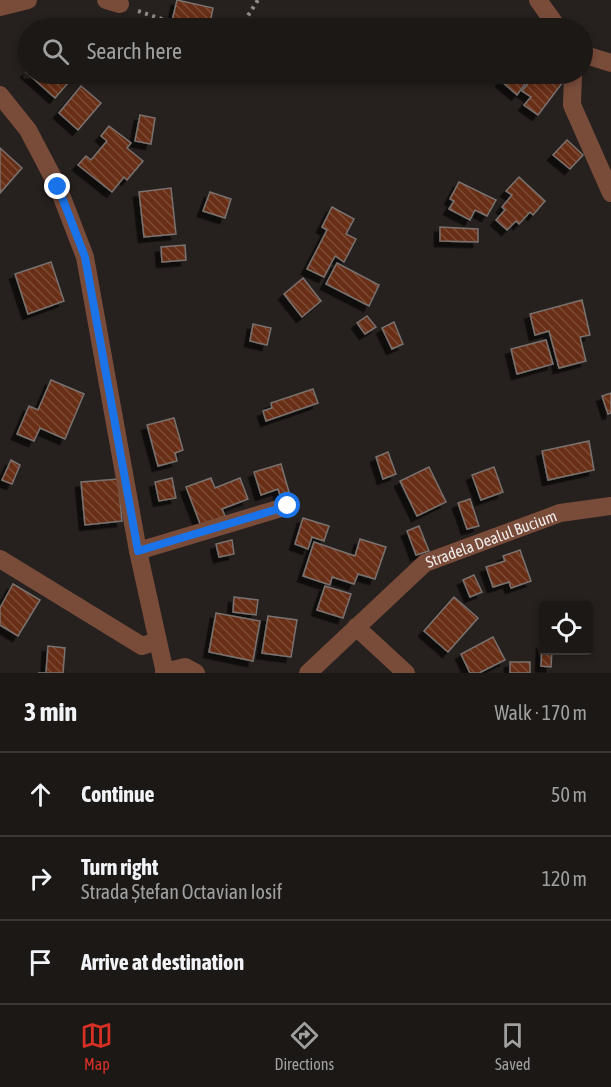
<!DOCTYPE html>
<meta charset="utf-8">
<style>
:root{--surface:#1c1816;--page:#25211f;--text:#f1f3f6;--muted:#a0a0a1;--line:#3a3735;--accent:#d93025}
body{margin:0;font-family:"Asap Condensed",sans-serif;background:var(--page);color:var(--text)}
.controls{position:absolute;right:18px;bottom:18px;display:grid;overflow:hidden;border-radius:6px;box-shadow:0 3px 9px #0003}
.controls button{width:54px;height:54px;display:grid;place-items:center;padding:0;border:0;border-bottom:2px solid var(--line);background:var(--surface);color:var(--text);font:30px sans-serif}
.stop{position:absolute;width:18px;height:18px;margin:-14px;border:4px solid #1a73e8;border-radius:50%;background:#fff}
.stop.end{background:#1a73e8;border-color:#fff;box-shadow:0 2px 6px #0008}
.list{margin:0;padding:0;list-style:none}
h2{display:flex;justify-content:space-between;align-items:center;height:78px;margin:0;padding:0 24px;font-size:26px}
h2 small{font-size:20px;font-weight:400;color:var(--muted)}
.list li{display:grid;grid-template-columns:39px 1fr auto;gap:18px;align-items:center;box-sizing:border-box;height:84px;padding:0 24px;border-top:2px solid var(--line)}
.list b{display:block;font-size:22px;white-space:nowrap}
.list p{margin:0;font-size:20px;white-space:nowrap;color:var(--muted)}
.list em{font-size:20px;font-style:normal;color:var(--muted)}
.icon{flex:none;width:33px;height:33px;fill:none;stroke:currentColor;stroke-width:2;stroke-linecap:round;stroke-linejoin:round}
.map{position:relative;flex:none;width:611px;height:673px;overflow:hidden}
.search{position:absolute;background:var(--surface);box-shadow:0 3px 9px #0003;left:18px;right:18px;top:18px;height:66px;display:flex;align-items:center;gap:15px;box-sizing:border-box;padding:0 21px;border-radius:33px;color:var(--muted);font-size:22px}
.sheet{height:330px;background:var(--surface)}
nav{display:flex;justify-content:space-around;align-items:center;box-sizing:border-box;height:84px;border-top:2px solid var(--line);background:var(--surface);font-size:16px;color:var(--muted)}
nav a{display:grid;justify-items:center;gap:3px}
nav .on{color:var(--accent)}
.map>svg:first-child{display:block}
.building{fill:url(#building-back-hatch);stroke:#79726f;stroke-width:1.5;filter:url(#shadow)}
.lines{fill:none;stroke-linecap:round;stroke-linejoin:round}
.path{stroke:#908b8a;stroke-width:4;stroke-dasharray:3 4.5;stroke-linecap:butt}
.minor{stroke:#794c3a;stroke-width:18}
.route{stroke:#1a73e8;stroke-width:8}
.labels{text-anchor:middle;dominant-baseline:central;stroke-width:5;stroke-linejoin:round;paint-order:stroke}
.street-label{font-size:16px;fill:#eeeae9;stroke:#0d0b0a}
</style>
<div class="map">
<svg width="611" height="673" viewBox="0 0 611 673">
<defs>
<pattern id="building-back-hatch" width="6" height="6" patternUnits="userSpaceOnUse" patternTransform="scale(1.5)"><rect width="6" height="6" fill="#672e15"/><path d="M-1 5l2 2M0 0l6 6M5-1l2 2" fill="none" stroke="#7d4c37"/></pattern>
<filter id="shadow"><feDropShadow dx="-5.5" dy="5.5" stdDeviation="0" flood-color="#0009"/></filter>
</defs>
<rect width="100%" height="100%" fill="#26201e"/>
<g class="building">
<polygon points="177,0 213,8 209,28 172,21"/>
<polygon points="28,70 28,74 76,74 55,98 26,72"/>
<polygon points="507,74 513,74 525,84 517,95 501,81"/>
<polygon points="535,74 560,74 566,78 538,115 524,105 531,97 522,91"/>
<polygon points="81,86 101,103 78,130 59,113"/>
<polygon points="140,115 155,118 151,144 135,141"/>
<polygon points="109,126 131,143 127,148 143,161 127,180 124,177 112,192 78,165 86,156 91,160 107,141 101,136"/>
<polygon points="567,140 583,155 570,169 553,155"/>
<polygon points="0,148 22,168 0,193"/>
<polygon points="519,177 545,201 533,215 530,212 519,224 516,221 507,230 496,220 505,210 502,207 512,195 506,191"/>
<polygon points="459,182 496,200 487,216 475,210 470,220 449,209 454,201 450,199"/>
<polygon points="171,188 176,234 144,237 139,192"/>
<polygon points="210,192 231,199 225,218 203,211"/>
<polygon points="332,207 354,219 346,234 356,239 344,262 335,256 324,277 307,269 327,230 322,227"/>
<polygon points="440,227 478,229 478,242 440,241"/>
<polygon points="185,245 186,260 162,262 161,247"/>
<polygon points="51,262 64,301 28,314 15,274"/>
<polygon points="337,263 379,285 369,306 326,284"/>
<polygon points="303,278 321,301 302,317 284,294"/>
<polygon points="582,300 590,335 580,337 586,361 559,368 549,331 535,335 530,314"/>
<polygon points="367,316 376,327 365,334 357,323"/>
<polygon points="394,322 403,344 392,349 382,328"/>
<polygon points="253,324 271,328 267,345 250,341"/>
<polygon points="546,340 553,364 517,374 511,349"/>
<polygon points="51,380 84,394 65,439 40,428 34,441 17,434 29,406 38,410"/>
<polygon points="313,389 318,403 266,421 263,411 272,408 271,403"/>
<polygon points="611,393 611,413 608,414 602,396"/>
<polygon points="174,418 183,450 175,453 177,461 158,466 147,425"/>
<polygon points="589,441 594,470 548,480 542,451"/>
<polygon points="388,452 396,474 383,479 376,457"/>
<polygon points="11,460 20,465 12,484 2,480"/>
<polygon points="281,464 289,492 280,495 278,489 261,495 254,472"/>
<polygon points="429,467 446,502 417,516 400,481"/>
<polygon points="494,467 503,492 481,500 472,475"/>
<polygon points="172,478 176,498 159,501 155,482"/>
<polygon points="211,478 215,488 240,478 248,499 222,509 225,516 201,526 186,487"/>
<polygon points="118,479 122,521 85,525 81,482"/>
<polygon points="470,499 479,526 467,529 458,503"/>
<polygon points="303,518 329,526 324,541 312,537 308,549 295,544"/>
<polygon points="419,526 429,551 416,555 407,531"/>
<polygon points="360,539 386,547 375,579 358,574 354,584 332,577 330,585 303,576 314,542 355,556"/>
<polygon points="232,540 234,554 219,557 216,544"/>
<polygon points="520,550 531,581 511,588 509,582 493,587 486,567 505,561 503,556"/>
<polygon points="474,575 482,592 470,597 463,580"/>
<polygon points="13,584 40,600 18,636 0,625 0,608"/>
<polygon points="325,586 351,594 343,618 317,610"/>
<polygon points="234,597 258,600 256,615 233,612"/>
<polygon points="454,597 478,618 448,652 424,631"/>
<polygon points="216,613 260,621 253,661 209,652"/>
<polygon points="268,616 297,620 291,657 262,653"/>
<polygon points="493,637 505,660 479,673 470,673 461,654"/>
<polygon points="542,642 544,650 552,650 551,667 541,666"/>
<polygon points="48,646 65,648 63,673 38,673 46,673"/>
<rect x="510" y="662" width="20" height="11"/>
</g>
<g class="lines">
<g class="path">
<polyline points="138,11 188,28"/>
<polyline points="240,28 258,0"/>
</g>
<g class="minor">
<polyline points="106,0 120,4"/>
<polyline points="538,0 558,28"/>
<polyline points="0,7 28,0"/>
<polyline points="582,54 611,63"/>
<polyline points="573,74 572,105 611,193"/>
<polyline points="0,95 28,130 58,187 85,257 138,551 165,673"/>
<polyline points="138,551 288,506"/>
<polyline points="0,559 142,646 157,641"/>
<polyline points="356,627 406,673"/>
<polyline points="164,672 185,667 196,673"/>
<path id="s1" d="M308 673 425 563 560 513 611 506"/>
</g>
</g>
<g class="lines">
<polyline class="route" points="58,187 85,257 138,551 288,506"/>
</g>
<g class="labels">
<g class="street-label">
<text stroke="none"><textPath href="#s1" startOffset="231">Stradela Dealul Bucium</textPath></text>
</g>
</g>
</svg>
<div class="controls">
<button><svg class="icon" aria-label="locate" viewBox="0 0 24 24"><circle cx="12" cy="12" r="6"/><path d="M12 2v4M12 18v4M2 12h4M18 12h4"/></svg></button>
</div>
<div class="stop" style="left:288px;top:506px"></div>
<div class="stop end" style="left:58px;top:187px"></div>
<div class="search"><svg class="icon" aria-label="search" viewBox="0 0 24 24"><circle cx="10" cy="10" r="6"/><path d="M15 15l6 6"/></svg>Search here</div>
</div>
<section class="sheet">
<h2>3 min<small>Walk · 170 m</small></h2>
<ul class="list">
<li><svg class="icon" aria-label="ahead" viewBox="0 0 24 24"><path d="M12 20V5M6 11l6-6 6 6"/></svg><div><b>Continue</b></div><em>50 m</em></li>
<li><svg class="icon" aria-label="right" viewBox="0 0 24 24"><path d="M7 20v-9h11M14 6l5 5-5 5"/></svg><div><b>Turn right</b><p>Strada Ștefan Octavian Iosif</p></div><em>120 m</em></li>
<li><svg class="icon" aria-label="arrive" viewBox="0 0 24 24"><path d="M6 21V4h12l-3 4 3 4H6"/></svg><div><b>Arrive at destination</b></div></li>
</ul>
</section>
<nav>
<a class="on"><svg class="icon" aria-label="map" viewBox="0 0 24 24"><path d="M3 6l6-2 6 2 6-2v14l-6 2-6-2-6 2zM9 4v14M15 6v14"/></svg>Map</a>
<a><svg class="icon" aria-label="directions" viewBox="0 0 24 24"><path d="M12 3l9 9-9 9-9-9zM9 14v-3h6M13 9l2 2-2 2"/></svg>Directions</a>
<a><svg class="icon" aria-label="saved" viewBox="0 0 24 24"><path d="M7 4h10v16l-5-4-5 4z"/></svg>Saved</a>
</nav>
